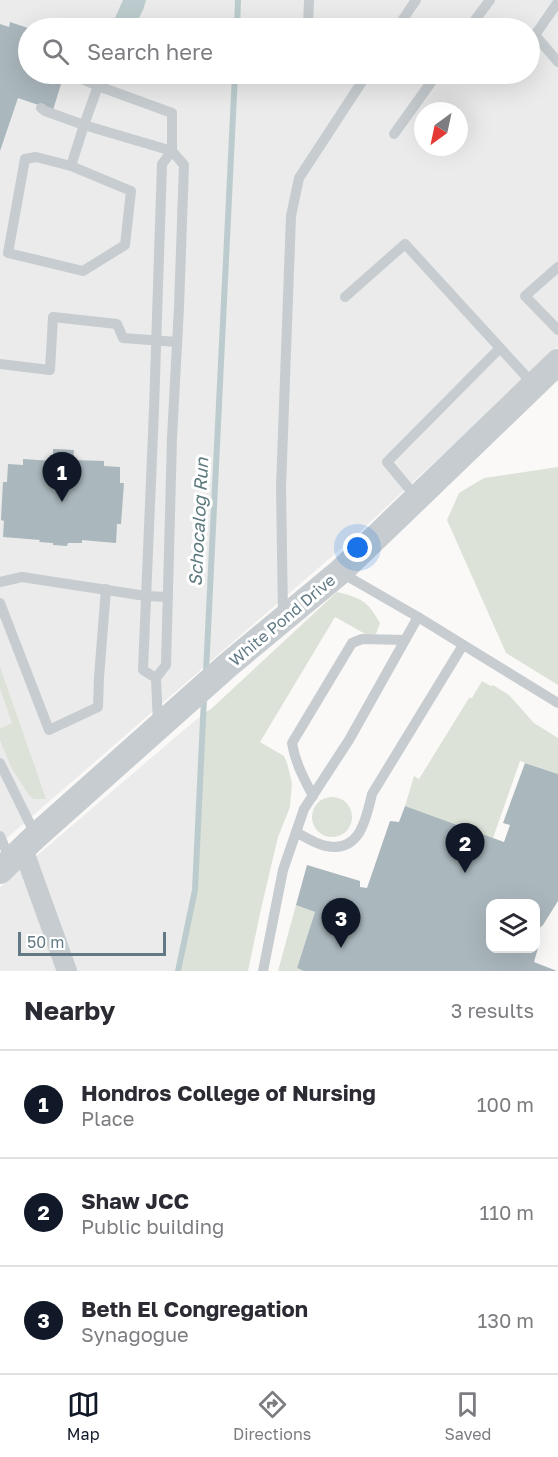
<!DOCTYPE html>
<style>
:root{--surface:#fff;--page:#f7f7f7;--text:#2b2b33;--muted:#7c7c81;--line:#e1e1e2;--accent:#111827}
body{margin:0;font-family:"Golos Text",sans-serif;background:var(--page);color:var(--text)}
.controls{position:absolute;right:18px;bottom:18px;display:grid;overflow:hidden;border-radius:12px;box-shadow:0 6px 24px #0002}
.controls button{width:54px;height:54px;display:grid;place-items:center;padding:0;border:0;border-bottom:2px solid var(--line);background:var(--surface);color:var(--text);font:30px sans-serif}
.compass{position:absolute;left:414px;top:102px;width:54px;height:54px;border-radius:50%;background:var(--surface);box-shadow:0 6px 24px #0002;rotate:213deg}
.scale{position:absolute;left:18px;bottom:15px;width:148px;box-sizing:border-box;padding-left:6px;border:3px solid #617a85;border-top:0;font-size:16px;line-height:21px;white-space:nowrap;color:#617a85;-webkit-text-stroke:4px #fff;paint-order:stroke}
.you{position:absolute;left:358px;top:548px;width:21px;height:21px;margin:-15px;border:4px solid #fff;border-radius:50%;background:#1a73e8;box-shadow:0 0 0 9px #1a73e833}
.badge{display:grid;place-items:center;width:39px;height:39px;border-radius:50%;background:var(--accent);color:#fff;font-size:20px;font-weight:700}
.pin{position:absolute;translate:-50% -50px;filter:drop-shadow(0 2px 3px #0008)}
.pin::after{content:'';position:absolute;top:32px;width:21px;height:18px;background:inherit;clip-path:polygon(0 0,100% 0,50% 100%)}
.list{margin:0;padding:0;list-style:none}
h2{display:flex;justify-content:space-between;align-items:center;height:78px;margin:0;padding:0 24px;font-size:26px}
h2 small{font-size:20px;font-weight:400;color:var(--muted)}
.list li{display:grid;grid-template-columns:39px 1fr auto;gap:18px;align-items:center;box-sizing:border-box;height:108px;padding:0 24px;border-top:2px solid var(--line)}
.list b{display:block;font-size:22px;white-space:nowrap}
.list p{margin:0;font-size:20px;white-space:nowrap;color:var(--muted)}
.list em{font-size:20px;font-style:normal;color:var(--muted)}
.icon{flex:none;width:33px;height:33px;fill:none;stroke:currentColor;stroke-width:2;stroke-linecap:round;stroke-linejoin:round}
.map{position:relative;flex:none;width:558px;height:971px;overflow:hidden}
.search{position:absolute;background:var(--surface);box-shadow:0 6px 24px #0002;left:18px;right:18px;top:18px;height:66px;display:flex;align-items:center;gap:15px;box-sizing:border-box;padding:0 21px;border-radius:33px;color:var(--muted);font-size:22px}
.sheet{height:402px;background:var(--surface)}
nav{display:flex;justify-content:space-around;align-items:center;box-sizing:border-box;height:84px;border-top:2px solid var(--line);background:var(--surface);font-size:16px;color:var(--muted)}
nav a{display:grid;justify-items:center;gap:3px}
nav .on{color:var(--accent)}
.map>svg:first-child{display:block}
.built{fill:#eaebea;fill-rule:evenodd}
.green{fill:#dce2d7}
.water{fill:#bcccce}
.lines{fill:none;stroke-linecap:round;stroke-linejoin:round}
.stream{stroke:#bcccce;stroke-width:6}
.building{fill:#aab7bc}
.service{stroke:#c6cccf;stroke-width:10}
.minor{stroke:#c6cccf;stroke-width:20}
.tertiary{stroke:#c6cccf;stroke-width:26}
.labels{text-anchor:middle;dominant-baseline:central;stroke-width:6;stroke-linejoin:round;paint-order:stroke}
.street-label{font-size:16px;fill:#617a85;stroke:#fff}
.water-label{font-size:18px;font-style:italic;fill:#5d7a7e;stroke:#fff}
</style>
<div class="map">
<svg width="558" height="971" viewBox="0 0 558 971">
<rect width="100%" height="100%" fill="#faf9f7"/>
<g class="built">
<path d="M0 0H558V347L353 538 0 844ZM28 28H530V74H28ZM423 111H459V147H423Z"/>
<polygon points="204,713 195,890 178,971 0,971 0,887"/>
</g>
<g class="green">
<polygon points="558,467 558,685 506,653 447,520 459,493 484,478"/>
<path d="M337 592C361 598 367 600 380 623L376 634 367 635 335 617 260 742 284 756 287 763 292 783 290 807 278 837 261 909 248 971H178L195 890 204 713 211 709Z"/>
<polygon points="0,667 46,799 34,799 29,795 12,769 0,740 0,729 12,723 0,688"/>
<polygon points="482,681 491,686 493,685 509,695 534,723 558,738 558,774 520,761 493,838 405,806 414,776 419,779 469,698 472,698"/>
<circle cx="332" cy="817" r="20"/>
<polygon points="296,905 315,912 297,968 304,971 278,971"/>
</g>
<polygon class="water" points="123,0 146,0 143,10 136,24 126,23 115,18"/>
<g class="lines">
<g class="stream">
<polyline points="237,28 238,0"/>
<polyline points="206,672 235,74"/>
<polyline points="178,971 195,890 204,698"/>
</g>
</g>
<g class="building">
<polygon points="10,22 28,28 28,73 61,84 53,110 18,98 0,151 0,24 9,27"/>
<polygon points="53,449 74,450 73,460 104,461 104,466 120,467 120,483 124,483 121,524 117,524 116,543 82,540 82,543 68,543 67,546 53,545 53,543 39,542 40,540 3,537 4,521 1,520 3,482 7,482 8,464 23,465 23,459 53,461"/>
<polygon points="525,763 558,774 558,901 543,925 536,931 536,904 490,904 490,948 538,948 534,962 557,971 304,971 297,968 315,912 296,905 307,865 360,881 360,887 367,888 390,821 399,822 405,806 504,842 510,825 503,823"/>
</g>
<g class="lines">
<g class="service">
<polyline points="309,0 308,26 333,28"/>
<polyline points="558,2 535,35 558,62"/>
<polyline points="397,28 416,0"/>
<polyline points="469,28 490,0"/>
<polyline points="69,74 98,86"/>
<polyline points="41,108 45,111 84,125 98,86 172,113 172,151 84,125 71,166 131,191 125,245 83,271 8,253 25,159 36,157 71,166"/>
<polyline points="394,134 437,74"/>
<polyline points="558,267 525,296 558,330"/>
<polyline points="345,297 405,244 534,385"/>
<polyline points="0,364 50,370 53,317 117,324 123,338 177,342"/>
<polyline points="416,497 387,462 500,348"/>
<polyline points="340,572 418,617 558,703"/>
<polyline points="0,582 22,577 146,596 168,597"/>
<polyline points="0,603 49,730 98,707 99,677 106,589"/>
<polyline points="283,616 281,487 291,216 299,178 367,74"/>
<polyline points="156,678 143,670 154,409 162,164 172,151 184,165 179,307 172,438 166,665 156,678 158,724"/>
<polyline points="0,763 36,836"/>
<path d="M313 796C304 779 295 762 292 743L352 643 362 639 405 640"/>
<path d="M296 832C305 837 316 844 326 846 360 853 366 819 372 794L463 645"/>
<polyline points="0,836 10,860"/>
<polyline points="263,971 283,870 304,809 349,740 418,617"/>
</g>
<polyline class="minor" points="23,849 67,971"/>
<polyline class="tertiary" points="0,871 36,836 228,665 340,572 558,362"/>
</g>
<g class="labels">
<g class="street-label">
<text transform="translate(282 620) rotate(-40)">White Pond Drive</text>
</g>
<g class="water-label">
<text transform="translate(198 522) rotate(-87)">Schocalog Run</text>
</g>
</g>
</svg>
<div class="controls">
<button><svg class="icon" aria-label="layers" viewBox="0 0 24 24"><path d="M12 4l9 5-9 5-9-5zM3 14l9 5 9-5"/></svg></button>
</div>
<svg class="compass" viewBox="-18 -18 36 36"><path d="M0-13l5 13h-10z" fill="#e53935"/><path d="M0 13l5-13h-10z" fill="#7c7c81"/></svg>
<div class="scale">50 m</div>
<div class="you"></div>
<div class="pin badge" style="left:62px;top:502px">1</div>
<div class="pin badge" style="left:465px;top:873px">2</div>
<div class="pin badge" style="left:341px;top:948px">3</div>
<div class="search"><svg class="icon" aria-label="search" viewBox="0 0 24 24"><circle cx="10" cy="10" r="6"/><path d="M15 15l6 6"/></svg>Search here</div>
</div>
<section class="sheet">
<h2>Nearby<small>3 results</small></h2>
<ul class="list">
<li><span class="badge">1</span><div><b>Hondros College of Nursing</b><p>Place</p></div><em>100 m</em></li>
<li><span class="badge">2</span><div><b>Shaw JCC</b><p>Public building</p></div><em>110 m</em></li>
<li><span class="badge">3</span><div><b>Beth El Congregation</b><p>Synagogue</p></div><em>130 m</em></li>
</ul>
</section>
<nav>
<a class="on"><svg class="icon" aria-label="map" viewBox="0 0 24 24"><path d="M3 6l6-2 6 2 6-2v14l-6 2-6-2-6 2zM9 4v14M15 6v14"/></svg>Map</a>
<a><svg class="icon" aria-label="directions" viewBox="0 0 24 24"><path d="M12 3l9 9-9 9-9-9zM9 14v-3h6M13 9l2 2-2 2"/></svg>Directions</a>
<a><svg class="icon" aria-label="saved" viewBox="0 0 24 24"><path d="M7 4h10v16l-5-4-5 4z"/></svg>Saved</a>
</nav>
